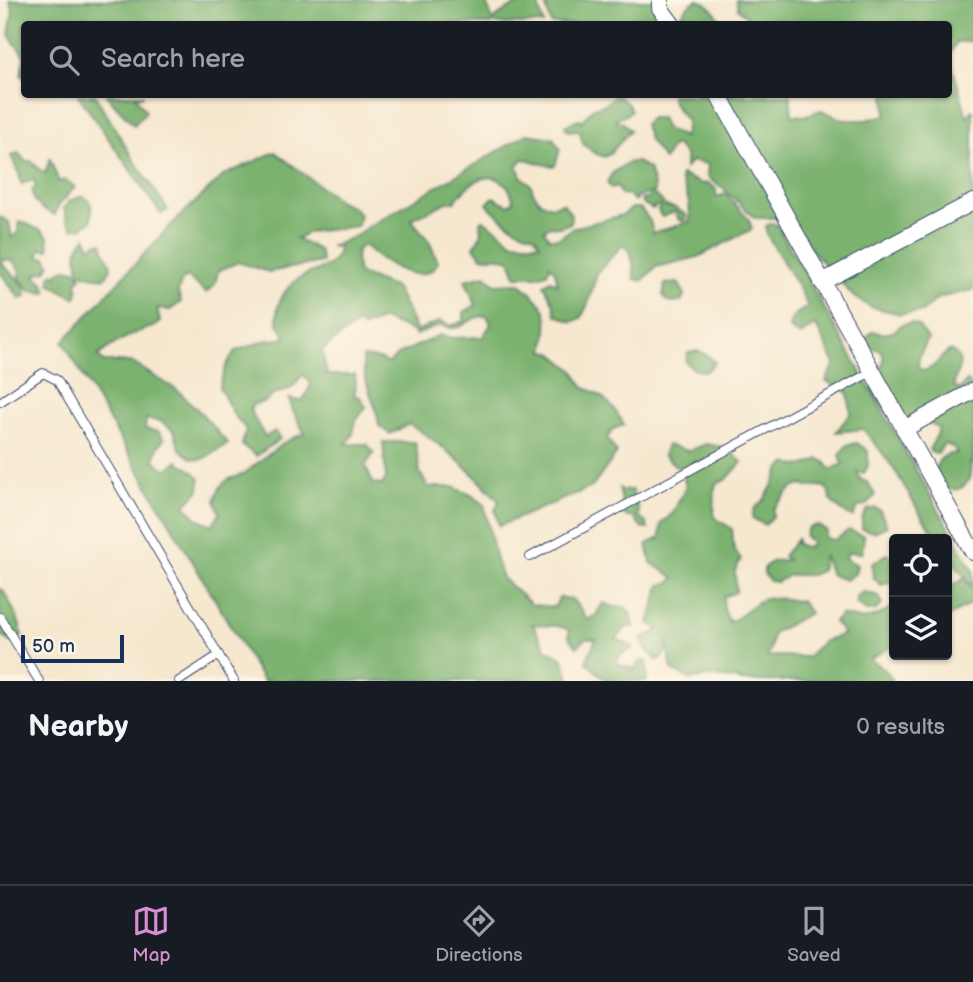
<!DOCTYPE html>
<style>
:root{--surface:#171b24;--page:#20242c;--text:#f1f3f6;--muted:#9ea1a6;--line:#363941;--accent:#d690ce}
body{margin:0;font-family:"Balsamiq Sans",sans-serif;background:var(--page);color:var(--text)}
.controls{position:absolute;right:21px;bottom:21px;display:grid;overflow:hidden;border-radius:7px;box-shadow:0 2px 5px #0004}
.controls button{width:63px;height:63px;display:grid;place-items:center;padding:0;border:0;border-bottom:2px solid var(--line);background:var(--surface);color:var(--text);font:35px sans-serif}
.scale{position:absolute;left:21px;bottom:18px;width:103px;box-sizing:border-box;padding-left:7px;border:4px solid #1b2f5e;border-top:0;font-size:19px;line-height:24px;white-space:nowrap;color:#1b2f5e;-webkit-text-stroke:5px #fcf5e5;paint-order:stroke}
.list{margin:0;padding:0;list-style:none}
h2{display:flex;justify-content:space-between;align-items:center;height:91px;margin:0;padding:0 28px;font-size:30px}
h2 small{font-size:23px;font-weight:400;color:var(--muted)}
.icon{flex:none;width:38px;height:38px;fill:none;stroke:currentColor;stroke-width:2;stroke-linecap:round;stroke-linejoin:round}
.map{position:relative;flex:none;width:973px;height:681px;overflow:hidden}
.search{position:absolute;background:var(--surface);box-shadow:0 2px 5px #0004;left:21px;right:21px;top:21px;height:77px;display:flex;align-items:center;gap:18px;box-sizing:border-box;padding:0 24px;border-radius:7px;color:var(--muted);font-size:26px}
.sheet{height:203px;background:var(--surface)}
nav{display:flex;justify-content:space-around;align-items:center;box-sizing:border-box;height:98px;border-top:2px solid var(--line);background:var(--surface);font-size:19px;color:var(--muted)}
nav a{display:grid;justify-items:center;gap:4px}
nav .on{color:var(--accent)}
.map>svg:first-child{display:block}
.forest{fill:#7bb26f;stroke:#4b7066;stroke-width:2}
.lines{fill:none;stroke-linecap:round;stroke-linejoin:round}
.lane-casing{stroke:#3c4b6f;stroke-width:10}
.street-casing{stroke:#3c4b6f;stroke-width:18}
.lane{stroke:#fff;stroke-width:8}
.street{stroke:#fff;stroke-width:16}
</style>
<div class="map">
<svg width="973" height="681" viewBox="0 0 973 681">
<rect width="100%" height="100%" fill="#fcf5e5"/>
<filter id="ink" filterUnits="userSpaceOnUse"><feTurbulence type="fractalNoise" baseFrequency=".0143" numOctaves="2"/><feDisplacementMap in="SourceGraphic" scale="14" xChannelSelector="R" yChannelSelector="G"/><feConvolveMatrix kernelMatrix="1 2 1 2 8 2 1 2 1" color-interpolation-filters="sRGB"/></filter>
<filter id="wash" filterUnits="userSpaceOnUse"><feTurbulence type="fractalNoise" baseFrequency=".00686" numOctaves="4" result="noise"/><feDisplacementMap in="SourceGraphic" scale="28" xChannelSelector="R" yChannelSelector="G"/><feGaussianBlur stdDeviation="1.57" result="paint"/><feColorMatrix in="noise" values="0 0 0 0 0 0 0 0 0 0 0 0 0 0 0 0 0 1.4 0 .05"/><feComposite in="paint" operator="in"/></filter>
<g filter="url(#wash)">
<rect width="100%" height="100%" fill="#f6e8cf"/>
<g class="forest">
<path d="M9 0H485L493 20C511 7 514 1 538 5L544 24H24V78L21 75 24 56 9 35 13 10Z"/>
<polygon points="544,0 661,0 651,24 551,24"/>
<path d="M697 0C709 2 718 14 721 24H674L689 5Z"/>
<polygon points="736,0 972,0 973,41 957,42 949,55 967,117 972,110 973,111 973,290 938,298 922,312 901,314 871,307 854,297 806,244 779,218 755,218 724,189 707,177 708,164 692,161 685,168 685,155 677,146 672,146 664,160 649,140 644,124 651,118 661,118 666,129 684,137 687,121 674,105 671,95 790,95 792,115 804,116 821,110 844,120 866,120 886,115 885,95 948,94 948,24 801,24 753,22 738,9"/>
<polygon points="78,95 95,95 132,157 168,210 161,214"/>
<polygon points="106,95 144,95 136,97 146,112 134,125"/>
<polygon points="616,95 628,104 631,110 625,116 620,116 616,122 622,122 630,130 610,154 604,157 594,153 583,144 580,132 576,130 568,131 565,126 578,119 580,119 581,122 593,108 605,104"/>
<path d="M527 134 553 138 560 149 555 166C541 166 535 160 523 159L517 166 521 176 531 185 533 192 541 203 552 206 563 203 571 214V223L560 227 550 226 544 230 549 238H559L573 228 623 215 632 208H640L650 221 653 233 689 222C692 206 687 193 680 179L681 175 702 184 708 183 716 189V197L726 194 749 220 752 229 698 257 656 267 642 281 634 279V267L630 251 622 245 597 273 588 304 581 318 572 322 556 315 553 302 544 285 550 280 558 284 555 271 550 265 547 273 538 276H516L510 260 500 257H482L474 247 481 235 480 222 483 220 499 231 512 242 540 244 534 235C515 231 500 218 487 204L493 197 508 205 514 201C512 196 510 188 506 185 489 166 464 186 455 202H447L411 219 429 241 438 262C436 265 434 269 430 271 411 283 378 258 364 245L357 250 356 260 358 273 396 288 417 331 440 321 448 324 450 326 464 321V312L476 305 465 280 485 275 495 284 519 283C549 308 551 313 544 351L551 352 574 371 583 387C604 395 614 406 624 425L613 429 607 438 617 453 592 487 499 526 495 510 499 501C475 474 440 442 409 424L390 434 379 426C377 400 362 385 363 357L379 359 389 364 397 355 440 335 453 338 483 337 491 324 487 316C467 315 462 336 441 325L416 335 412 331 383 319 363 327 358 323 322 350 327 375H355L356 386 354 395 360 397 366 407 355 422 353 434 347 443 344 444H367L374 453 365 466 373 483 382 485 386 478 383 442H415L420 473 428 487H453L471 495 484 504 496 560 502 578 532 605 555 607 559 597 572 599 582 611 587 620 596 615 603 603 614 607H625L632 616 634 627H626L616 639 634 647 620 655 617 664 634 669 640 661H647V681H607L586 662 596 639H585L577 647 569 637V630C559 623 545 627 532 624L547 650 562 657 570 681H263L63 342 171 225 224 175 275 152 339 201 354 208 360 214 357 226 309 232 297 239 319 250 322 262 269 272 238 262 218 271 215 284 206 293 188 277 182 280 178 292 181 302 170 310 157 308 160 322C155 328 152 327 145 329 131 334 109 346 98 356L103 362H131L177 390 202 414 228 444 201 460 191 458 180 449 174 431 160 421 146 419 145 429 159 432 164 439 158 447 154 460 166 470 177 461 190 469 200 478 199 490 185 505 195 517 212 525 220 513 215 501C217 494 219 487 225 482 231 476 239 478 245 473 261 461 286 437 305 434L293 411 289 399 302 401 307 393 311 384 303 374 292 388 275 394 264 402 253 404 250 411 265 437 275 431 280 439 256 456 242 445 246 429 234 415 219 387 226 366 235 351 267 340 282 339 286 337C282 331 277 325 277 317 276 298 291 281 307 274 316 270 325 269 332 262 336 258 338 252 340 247H330L358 235 366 228Z"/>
<path d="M18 153 25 161H31L41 171 46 173 47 167 50 159 59 182 65 180 75 187 58 206 55 215C44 210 33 205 32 191L36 186 34 180 21 184 19 173 11 156Z"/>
<path d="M630 162H637L649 169 654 186V193H651L661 200 665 206 675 208 686 215 685 221 679 220 675 212 662 217 658 211 660 206H656L653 209 642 203 641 199H648L649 197 647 194 637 197 635 201 628 194 621 195 617 186 611 188 607 183C611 171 620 168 630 162Z"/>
<path d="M83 196C93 203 93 209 91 221L83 227 73 229 67 220 64 208 69 201Z"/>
<polygon points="0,217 9,222 12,238 18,232 20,221 42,231 48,237 49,250 41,249 38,257 46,257 50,264 46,271 40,272 35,276 44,283 47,293 30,291 20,279 20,271 13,261 3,259 3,265 25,286 26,296 20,299 0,272"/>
<path d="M772 223 777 225 973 570V587C962 572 947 559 947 539H940C921 520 911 496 897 474 887 457 875 444 863 429L836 432 851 413 848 392 826 381 835 364 816 325 800 335 789 328C791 315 797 313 808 307L800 290 767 235 766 226Z"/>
<path d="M86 237 90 247 97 243H102C104 253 110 258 111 268L105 278 90 276 79 272C77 256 74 249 86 237Z"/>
<polygon points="65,269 75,270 81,276 77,284 78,294 75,298 50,284 50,277 53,273 57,276 57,273"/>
<polygon points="678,283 685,294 681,301 674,303 667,301 663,295 665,284"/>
<path d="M911 323 919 326 928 339 919 357 918 367 924 371C937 368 940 355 951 350 968 362 955 370 954 386L959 390 967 381 973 390V465L970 463C973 482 963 494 944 488L935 472C937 459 944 454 957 453 955 448 949 445 944 444L938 453C934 454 931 453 929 450L938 433V428C924 418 912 419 895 422L873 391 872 376C881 368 888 363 881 351L877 349H867L863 341 873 331C883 335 895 334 901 325Z"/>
<polygon points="697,351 705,354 715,362 707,371 695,370 686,362 688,353"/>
<path d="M857 443 868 451V466L864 473 857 472 860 479 868 483 875 495 868 504 857 508 853 517C844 515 852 517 844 512 835 505 829 503 829 491L823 486 809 487 800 485 791 489 773 509V516L765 525 752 518 754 509 764 500 775 481 780 469 788 463C798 469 810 464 819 459L825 462 831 470 843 464 840 455 847 445Z"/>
<path d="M706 444 726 448 742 462 727 479 715 485 714 517 732 529 734 549 741 559 735 571 736 592 723 597 724 609 729 622C744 617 745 609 757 602 769 595 788 600 801 601L810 613 773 633 770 650 767 656 807 657 824 641 844 634 834 622 841 615 864 620 881 614 894 606V645L870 659 885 670 893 681H740V680L713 676 690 679 672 670 668 649 669 641 662 658 657 660 645 648 641 638 654 633 659 629 649 623 660 585 669 583 675 578 651 563 647 544 660 538 661 524 673 513 686 487 682 471 663 455 667 445 689 451Z"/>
<polygon points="619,487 621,490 633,490 633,503 637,504 639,513 636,515 646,523 648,529 642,528 633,517 628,517 623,514 622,503"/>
<polygon points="876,508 880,511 887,526 874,532 862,529 862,519 867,510"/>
<polygon points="817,525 827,531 825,538 835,540 849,530 864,536 862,553 849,552 845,558 857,565 855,574 846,580 831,575 824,556 821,571 811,575 789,575 777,582 770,581 764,574 764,567 773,561 788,560 783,556 797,539 797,544 804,547 810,547 811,542 805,536 808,528"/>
<polygon points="887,554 893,557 894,560 894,581 881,585 873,577 872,564"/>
<polygon points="964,578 973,590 973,603 947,617 947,585 958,583"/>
<path d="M0 589 3 590C11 606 19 616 22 635L10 642 0 634Z"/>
<polygon points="864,592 879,596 882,605 874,611 866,611 856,603 856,596"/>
</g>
</g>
<g filter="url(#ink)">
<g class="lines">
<defs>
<g id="lane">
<polyline points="0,402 43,373 57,380 234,681"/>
<polyline points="530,557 871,372"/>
<polyline points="0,617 39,681"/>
<polyline points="179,681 219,655"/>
</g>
<g id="street">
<polyline points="660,0 660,8 672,24"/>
<polyline points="718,94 973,552"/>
<polyline points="822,282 973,202"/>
<polyline points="904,429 973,391"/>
</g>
</defs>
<use href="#lane" class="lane-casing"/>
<use href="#street" class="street-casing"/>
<use href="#lane" class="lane"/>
<use href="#street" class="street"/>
</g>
</g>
</svg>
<div class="controls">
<button><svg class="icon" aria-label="locate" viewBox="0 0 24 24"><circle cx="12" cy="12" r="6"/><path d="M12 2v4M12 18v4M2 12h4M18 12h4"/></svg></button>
<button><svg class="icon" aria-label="layers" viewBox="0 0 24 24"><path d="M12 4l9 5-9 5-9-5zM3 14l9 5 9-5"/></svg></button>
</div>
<div class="scale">50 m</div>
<div class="search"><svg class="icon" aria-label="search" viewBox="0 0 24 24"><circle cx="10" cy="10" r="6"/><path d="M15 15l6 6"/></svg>Search here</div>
</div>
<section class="sheet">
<h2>Nearby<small>0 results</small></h2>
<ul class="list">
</ul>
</section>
<nav>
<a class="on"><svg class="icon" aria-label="map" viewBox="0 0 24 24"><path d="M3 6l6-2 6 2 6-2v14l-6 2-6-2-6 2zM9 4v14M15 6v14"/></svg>Map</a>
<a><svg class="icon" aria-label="directions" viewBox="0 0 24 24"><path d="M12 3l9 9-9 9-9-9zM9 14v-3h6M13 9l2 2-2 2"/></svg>Directions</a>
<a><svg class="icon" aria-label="saved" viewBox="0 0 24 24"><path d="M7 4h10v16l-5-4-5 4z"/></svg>Saved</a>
</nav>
